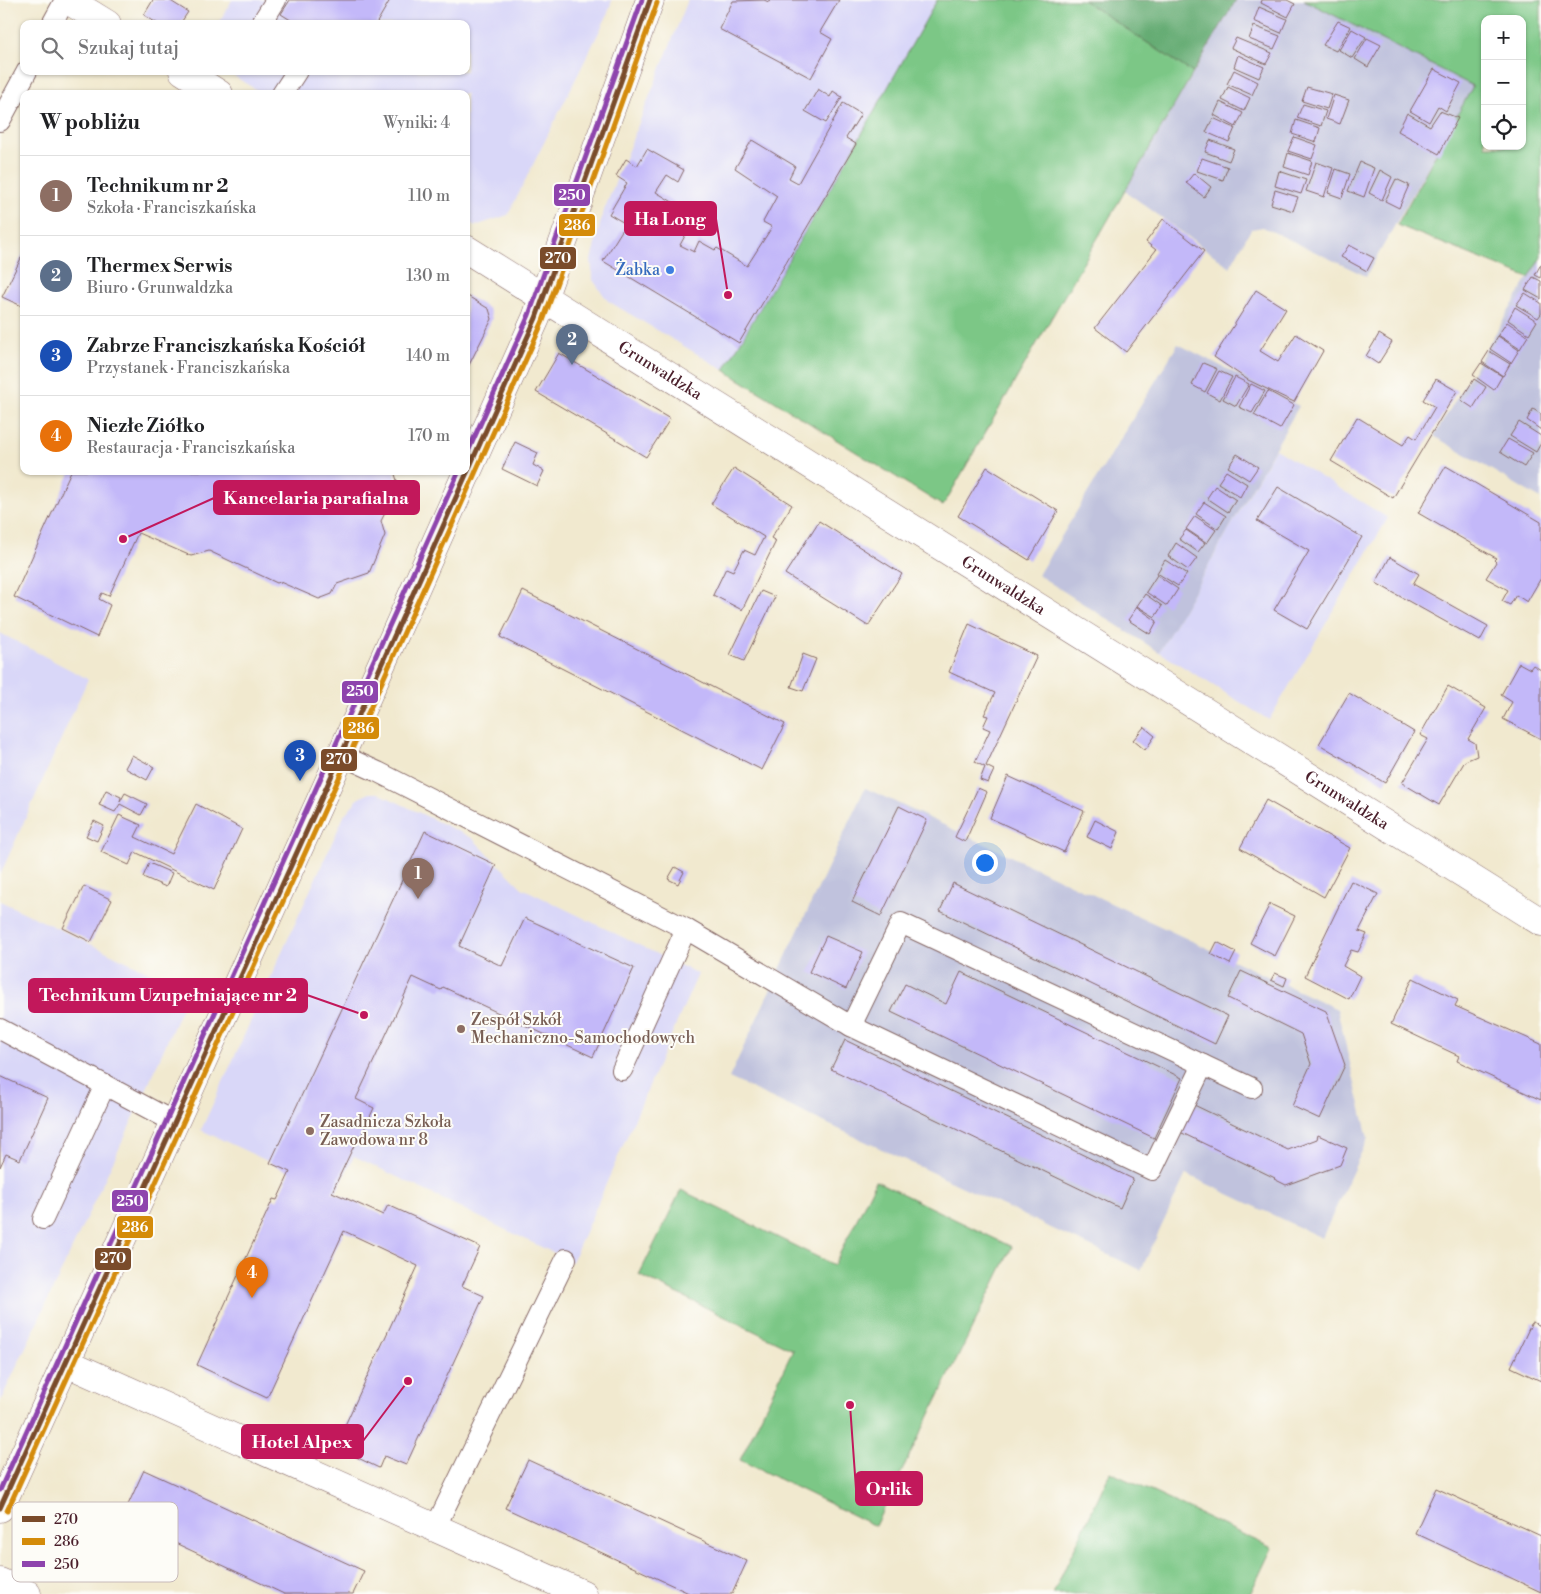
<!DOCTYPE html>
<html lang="pl">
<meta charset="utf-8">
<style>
:root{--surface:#fff;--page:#f2f2f2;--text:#202124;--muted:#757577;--line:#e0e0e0;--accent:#d1495b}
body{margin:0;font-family:"Libre Bodoni",serif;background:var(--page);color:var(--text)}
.controls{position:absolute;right:15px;top:15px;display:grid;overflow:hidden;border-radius:10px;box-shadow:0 1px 4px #0004}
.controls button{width:45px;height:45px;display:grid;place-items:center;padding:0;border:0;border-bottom:1px solid var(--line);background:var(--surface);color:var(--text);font:25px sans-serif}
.you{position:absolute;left:984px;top:862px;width:18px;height:18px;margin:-12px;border:4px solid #fff;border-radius:50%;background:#1a73e8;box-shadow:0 0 0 8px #1a73e833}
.badge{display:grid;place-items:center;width:32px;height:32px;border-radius:50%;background:var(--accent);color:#fff;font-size:16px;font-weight:700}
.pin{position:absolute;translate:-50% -41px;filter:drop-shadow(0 1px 2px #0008)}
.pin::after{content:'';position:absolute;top:26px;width:18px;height:15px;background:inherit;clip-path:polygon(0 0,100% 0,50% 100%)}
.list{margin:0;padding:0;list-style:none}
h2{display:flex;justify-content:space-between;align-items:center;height:65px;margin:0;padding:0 20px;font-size:21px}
h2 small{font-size:16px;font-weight:400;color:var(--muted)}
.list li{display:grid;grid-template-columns:32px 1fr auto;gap:15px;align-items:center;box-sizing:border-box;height:80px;padding:0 20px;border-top:1px solid var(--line)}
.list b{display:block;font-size:19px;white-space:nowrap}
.list p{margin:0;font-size:16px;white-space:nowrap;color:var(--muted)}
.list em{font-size:16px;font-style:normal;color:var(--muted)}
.icon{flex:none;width:28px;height:28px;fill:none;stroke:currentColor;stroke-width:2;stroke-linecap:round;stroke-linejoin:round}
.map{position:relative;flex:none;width:1541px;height:1594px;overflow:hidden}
.search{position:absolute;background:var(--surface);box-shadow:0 1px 4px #0004;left:20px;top:20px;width:450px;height:55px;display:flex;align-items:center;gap:12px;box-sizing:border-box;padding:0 18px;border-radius:10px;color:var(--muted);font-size:19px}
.panel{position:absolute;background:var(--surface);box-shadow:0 1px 4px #0004;left:20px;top:90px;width:450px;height:385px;border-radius:10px}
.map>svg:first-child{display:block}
.built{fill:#d9d7f8}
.industrial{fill:#c0c2dd}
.green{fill:#7cc786;stroke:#637358;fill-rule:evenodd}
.forest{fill:#65ac73;stroke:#58664f}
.building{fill:#c3b8f9}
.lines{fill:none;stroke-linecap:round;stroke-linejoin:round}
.lane-casing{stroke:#846664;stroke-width:22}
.street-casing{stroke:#846664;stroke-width:29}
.secondary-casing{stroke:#846664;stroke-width:29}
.lane{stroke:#fff;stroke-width:20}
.street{stroke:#fff;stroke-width:28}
.secondary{stroke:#fff;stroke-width:28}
.bus-1-casing{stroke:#fdfcf7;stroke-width:9}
.bus-2-casing{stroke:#fdfcf7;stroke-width:9}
.bus-3-casing{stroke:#fdfcf7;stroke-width:9}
.bus-1{stroke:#7a4b2a;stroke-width:5}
.bus-2{stroke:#d48b09;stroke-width:5}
.bus-3{stroke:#8e44ad;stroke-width:5}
.shop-dot{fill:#3f7fe0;stroke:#fdfcf7;stroke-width:2}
.education-dot{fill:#8d6e63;stroke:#fdfcf7;stroke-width:2}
.labels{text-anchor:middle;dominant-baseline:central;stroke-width:4;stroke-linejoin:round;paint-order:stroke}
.shop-label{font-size:16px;fill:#366cbe;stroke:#fdfcf7;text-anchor:end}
.street-label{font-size:16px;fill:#4a1f2b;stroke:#fdfcf7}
.education-label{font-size:16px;fill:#785e54;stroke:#fdfcf7;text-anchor:start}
.key{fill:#fdfcf7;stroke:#c7baba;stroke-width:1}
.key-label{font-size:14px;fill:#4a1f2b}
.leader{fill:none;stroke:#c2185b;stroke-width:2}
.callout-dot{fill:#c2185b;stroke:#fdfcf7;stroke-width:2}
.callout{fill:#c2185b;stroke:#c2185b;stroke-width:2}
.callout-label{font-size:18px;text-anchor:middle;font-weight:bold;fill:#fff}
.line-badge{stroke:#fdfcf7;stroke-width:2}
.badge-label{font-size:14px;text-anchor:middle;font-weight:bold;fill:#fff}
</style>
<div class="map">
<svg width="1541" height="1594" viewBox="0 0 1541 1594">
<rect width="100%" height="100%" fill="#fdfcf7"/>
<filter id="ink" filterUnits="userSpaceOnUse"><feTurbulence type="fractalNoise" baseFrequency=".02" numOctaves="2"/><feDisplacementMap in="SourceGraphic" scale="10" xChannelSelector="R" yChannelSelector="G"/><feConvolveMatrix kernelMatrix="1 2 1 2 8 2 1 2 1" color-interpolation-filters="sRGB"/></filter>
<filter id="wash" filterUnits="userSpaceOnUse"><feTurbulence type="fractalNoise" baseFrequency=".0096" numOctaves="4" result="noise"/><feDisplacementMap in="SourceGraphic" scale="20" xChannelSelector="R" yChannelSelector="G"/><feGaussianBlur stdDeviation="1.12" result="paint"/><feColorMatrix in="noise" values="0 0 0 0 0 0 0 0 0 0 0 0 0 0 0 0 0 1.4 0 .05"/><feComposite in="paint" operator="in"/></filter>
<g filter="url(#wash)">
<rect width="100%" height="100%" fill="#f1e9cf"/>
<g class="built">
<polygon points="232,0 612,0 607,16 508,215 475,226 466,220 466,94 263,94 226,71 466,71 466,24 218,24"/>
<polygon points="688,0 937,0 856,144 724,370 608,301 593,280 591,260 603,213"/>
<polygon points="1275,449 1388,518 1269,720 1159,652"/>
<polygon points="0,633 88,679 0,875"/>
<polygon points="370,793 378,793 472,838 522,888 698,974 572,1262 354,1156 336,1193 201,1130 345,814 359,798"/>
<polygon points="0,901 189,991 140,1104 0,1402"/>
</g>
<g class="industrial">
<polygon points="1236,0 1304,0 1474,86 1366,276 1263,227 1251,229 1230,267 1125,191"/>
<polygon points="1541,257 1541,499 1434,436"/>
<polygon points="1178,344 1299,406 1159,652 1038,575"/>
<polygon points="865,788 1337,1009 1368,1138 1322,1238 1186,1174 1141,1270 729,1078"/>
</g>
<g class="green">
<polygon points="937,0 1083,0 1193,73 943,506 724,370 856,144"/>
<path d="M1304 0H1541V257L1529 278 1397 225 1473 86ZM1485 19H1522V146H1485Z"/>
<polygon points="876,1181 1012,1247 875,1526 740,1460 793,1350 639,1275 681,1190 834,1265"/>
<polygon points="1110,1472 1272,1548 1250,1594 1053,1594"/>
</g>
<polygon class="forest" points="1083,0 1236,0 1193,73"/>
<g id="blocks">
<g class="building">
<polygon points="153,0 169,0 188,12 180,24 158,24 144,15"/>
<polygon points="290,0 390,0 376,24 297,24 281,14"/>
<polygon points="764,0 769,2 771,0 839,0 820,32 832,39 811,78 719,29 733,1"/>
<polygon points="1262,0 1287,0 1295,4 1288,17 1261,3"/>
<polygon points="1259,7 1287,19 1281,33 1254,21"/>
<polygon points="1338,21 1351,27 1336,51 1323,45"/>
<polygon points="1254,26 1280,36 1274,49 1249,39"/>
<polygon points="1352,29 1366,37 1352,58 1339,50"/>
<polygon points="1236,38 1272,53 1266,64 1231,48"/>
<polygon points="1367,38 1381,45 1368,67 1355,59"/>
<polygon points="1238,55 1264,67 1259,78 1234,67"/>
<polygon points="1434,69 1461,83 1446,111 1438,106 1429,122 1410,111"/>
<polygon points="1234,70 1258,82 1252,95 1227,84"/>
<polygon points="1228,87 1250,98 1244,111 1222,100"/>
<polygon points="1307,87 1332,94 1327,109 1302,101"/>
<polygon points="818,89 830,97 833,91 842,97 826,123 805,111"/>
<polygon points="1334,95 1349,100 1340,124 1326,119"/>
<polygon points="1220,102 1243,113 1236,127 1214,115"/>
<polygon points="843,103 861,114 846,138 856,144 739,343 603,261 626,224 609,214 627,183 616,176 626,159 637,166 647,149 684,170 678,182 667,175 656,192 684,209 674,226 686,234 680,245 694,252 699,241 715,250 717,248 747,266 772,227 763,222 777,196 735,168 752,140 795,166 789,178 798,183"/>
<polygon points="1303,104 1326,111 1321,126 1297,118"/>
<polygon points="1440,111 1458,118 1439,154 1398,131 1407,113 1430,126"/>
<polygon points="1213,118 1235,128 1229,142 1206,132"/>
<polygon points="1296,120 1320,128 1316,142 1292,134"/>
<polygon points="1294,137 1317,145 1312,159 1288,151"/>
<polygon points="1210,140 1234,149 1229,161 1205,152"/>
<polygon points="1288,153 1312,161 1308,175 1284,167"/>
<polygon points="1202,158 1228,167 1223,180 1197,171"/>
<polygon points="1316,162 1333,168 1324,197 1306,191"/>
<polygon points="1360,162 1374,168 1364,197 1348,191"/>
<polygon points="1336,169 1350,174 1342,198 1328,193"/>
<polygon points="1380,170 1392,177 1382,200 1369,193"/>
<polygon points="1279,171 1306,180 1301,194 1275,186"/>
<polygon points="1194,173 1211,187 1204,197 1186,183"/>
<polygon points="1396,179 1409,185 1399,208 1385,201"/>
<polygon points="1275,190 1298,197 1293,211 1271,204"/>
<polygon points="1163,219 1204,251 1126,352 1095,328 1156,250 1146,242"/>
<polygon points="1349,245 1374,258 1367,271 1341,257"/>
<polygon points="24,252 24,307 2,297"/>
<polygon points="1541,264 1541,278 1535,275"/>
<polygon points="1533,277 1541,281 1541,299 1525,290"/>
<polygon points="1256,290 1286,309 1260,351 1278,362 1296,334 1323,351 1294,402 1248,380 1214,357"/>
<polygon points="1525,293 1541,303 1541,314 1538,318 1516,305"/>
<polygon points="466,295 489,309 492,319 466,371"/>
<polygon points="1515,307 1537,321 1529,334 1508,320"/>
<polygon points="1507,322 1528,336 1520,349 1498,335"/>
<polygon points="1379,334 1392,342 1378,364 1366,356"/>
<polygon points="1498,336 1519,350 1511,363 1490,349"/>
<polygon points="1489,351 1510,364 1503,376 1482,362"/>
<polygon points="559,353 670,419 646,457 536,392"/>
<polygon points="1203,363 1217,369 1205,392 1192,385"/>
<polygon points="1481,363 1502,376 1494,390 1473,375"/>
<polygon points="1219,371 1232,377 1220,400 1207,393"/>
<polygon points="1235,377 1249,384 1236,406 1223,399"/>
<polygon points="1436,379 1457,391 1393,498 1331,461 1357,417 1403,445 1410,435 1416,439 1435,407 1423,400"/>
<polygon points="1474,379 1486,387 1473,408 1461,400"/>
<polygon points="1251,384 1265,391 1252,413 1239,407"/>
<polygon points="1268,391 1294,405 1280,429 1254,415"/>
<polygon points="1533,409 1541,414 1541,430 1527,420"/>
<polygon points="1519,422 1541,436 1541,443 1536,452 1510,436"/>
<polygon points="1508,439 1533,453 1524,467 1500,452"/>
<polygon points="515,442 538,453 533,465 544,471 537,486 502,469"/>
<polygon points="1237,454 1258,467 1249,480 1228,467"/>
<polygon points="1446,466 1541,522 1541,578 1527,602 1516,595 1510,605 1502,601 1508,590 1486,578 1496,562 1494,560 1496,558 1418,513"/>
<polygon points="987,467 1058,511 1029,560 958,516"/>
<polygon points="734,468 792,505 771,538 776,541 742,610 713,595 726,568 733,571 744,550 755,555 764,537 711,504"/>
<polygon points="71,471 159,471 163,473 164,471 394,471 399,487 389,511 385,513 381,521 385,535 369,573 337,584 332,594 319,599 280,582 277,583 209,551 191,556 138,533 109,596 102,593 99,599 110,605 97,637 14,597"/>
<polygon points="1226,471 1247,484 1240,497 1218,483"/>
<polygon points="1215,486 1236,500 1228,512 1207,498"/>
<polygon points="1278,487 1362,537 1307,629 1274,610 1309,551 1257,521"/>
<polygon points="1204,502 1226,516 1218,529 1196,514"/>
<polygon points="1195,516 1216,530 1207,543 1186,529"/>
<polygon points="819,521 902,574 868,626 785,574"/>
<polygon points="1186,530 1205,543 1198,552 1179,539"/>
<polygon points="1176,543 1197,558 1188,570 1168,556"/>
<polygon points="1390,557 1419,574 1413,584 1488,626 1480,641 1376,583"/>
<polygon points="1165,560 1187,574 1178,586 1157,573"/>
<polygon points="1157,575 1178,589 1167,606 1146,592"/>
<polygon points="523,591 785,724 762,770 500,637"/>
<polygon points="761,591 775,597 744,661 730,655"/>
<polygon points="1145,594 1162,606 1155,617 1137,606"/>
<polygon points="1137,607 1157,621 1150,634 1128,620"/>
<polygon points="969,624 1037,656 986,766 994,770 988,783 980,780 985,767 975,762 990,730 983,727 988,716 984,715 995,693 949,672"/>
<polygon points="803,654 816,659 803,691 791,687"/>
<polygon points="1519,663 1530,669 1533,665 1541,670 1541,739 1503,719 1512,702 1501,695"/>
<polygon points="1448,686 1486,708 1468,739 1475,743 1477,756 1465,761 1439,805 1402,783 1428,739 1420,735"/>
<polygon points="1349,693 1414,732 1385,783 1319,744"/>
<polygon points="1144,727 1155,736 1145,750 1133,740"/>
<polygon points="132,755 154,767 147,780 125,768"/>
<polygon points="1008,776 1084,811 1064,852 990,818"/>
<polygon points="978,788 987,792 965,842 955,837"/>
<polygon points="106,790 121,797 120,802 125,793 147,804 141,815 120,804 115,812 99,805"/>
<polygon points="1266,800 1350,848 1324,897 1240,848"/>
<polygon points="196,804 242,829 214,890 135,852 129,865 101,852 119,815 141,825 135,837 171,854"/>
<polygon points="899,806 927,820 881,916 852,902"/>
<polygon points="1095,820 1119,832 1112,849 1087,837"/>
<polygon points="94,821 104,826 97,841 86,836"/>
<polygon points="425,831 496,865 459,946 502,966 525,918 634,968 593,1057 443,987 441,990 413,977 356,1099 374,1108 361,1136 359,1135 332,1192 383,1215 388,1205 480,1247 462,1286 484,1296 406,1465 384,1456 379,1468 335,1447 418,1266 344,1231 267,1398 197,1365 273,1199 277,1200 290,1172 270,1163"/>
<polygon points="149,863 172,873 166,887 143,877"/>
<polygon points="675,867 684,872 678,884 668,879"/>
<polygon points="1351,881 1378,894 1359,931 1367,934 1358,952 1351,950 1343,966 1360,976 1349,999 1305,976"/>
<polygon points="953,883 1228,1016 1215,1044 940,911"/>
<polygon points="84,886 112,900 91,942 63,928"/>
<polygon points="1270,904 1295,916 1275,956 1250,943"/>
<polygon points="826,936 863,952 846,989 809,972"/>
<polygon points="1217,942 1236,952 1230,964 1211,954"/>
<polygon points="1241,971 1326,1011 1345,1065 1320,1119 1292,1106 1311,1064 1301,1034 1228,998"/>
<polygon points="961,972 1182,1078 1154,1138 891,1012 905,984 946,1004"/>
<polygon points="1275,973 1287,978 1284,986 1271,980"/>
<polygon points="1413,978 1458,1000 1455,1006 1541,1044 1541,1100 1457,1061 1459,1056 1391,1024"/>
<polygon points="845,1040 1133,1179 1120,1208 831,1069"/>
<polygon points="0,1076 48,1098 20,1160 6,1154 0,1167"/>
<polygon points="1192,1104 1288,1150 1317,1139 1318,1135 1347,1148 1340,1165 1286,1185 1274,1179 1275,1178 1178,1131"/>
<polygon points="1532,1322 1541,1326 1541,1381 1511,1367"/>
<polygon points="528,1460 747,1561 732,1594 691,1594 505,1508"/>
<polygon points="144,1470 364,1571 353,1594 284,1594 122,1518"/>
<polygon points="1436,1488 1541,1536 1541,1592 1415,1533"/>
</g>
</g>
</g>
<g filter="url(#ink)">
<use href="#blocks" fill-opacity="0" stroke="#846664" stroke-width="1"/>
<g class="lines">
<defs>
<g id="lane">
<polyline points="52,24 65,0"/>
<polyline points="261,24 276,0"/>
<polyline points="282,94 297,71"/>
<polyline points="0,121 27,71"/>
<polyline points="341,755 378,772 686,929 851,1026 901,923 1252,1088"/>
<polyline points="851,1026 1152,1170 1203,1065"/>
<polyline points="0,1029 174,1122"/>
<polyline points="622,1070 686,929"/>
<polyline points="43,1219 105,1085"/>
<polyline points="435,1528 566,1259"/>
</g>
<g id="street">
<polyline points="67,1363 583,1594"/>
<polyline points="0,1582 27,1594"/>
</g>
<g id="secondary">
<polyline points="68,0 107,24"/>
<polyline points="183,71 219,94"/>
<path id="s1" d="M466 249 1541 922"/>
<polyline points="0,1508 341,755 536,318 650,0"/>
</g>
</defs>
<use href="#lane" class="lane-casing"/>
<use href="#street" class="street-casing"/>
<use href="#secondary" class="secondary-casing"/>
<use href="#lane" class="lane"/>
<use href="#street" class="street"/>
<use href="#secondary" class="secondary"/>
<defs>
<polyline id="bus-1" points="0,1508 341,755 536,318 650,0"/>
<polyline id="bus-2" points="7,1511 348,758 543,321 657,3"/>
<g id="bus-3">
<polyline points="466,456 529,315 642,0"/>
<polyline points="0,1490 459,471"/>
</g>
</defs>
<use href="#bus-1" class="bus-1-casing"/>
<use href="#bus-2" class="bus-2-casing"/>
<use href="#bus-3" class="bus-3-casing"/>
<use href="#bus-1" class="bus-1"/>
<use href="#bus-2" class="bus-2"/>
<use href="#bus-3" class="bus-3"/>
</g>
</g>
<circle class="shop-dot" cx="670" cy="270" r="5"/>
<g class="education-dot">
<circle cx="461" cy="1029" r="5"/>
<circle cx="310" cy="1131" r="5"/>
</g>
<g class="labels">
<g class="shop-label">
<text x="660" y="270">Żabka</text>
</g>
<g class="street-label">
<text stroke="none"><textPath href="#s1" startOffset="229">Grunwaldzka</textPath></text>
<text stroke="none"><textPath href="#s1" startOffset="634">Grunwaldzka</textPath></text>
<text stroke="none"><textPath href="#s1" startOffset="1039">Grunwaldzka</textPath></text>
</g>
<g class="education-label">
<text x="471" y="1020">Zespół Szkół<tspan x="471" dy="18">Mechaniczno-Samochodowych</tspan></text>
<text x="320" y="1122">Zasadnicza Szkoła<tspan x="320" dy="18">Zawodowa nr 8</tspan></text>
</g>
</g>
<rect x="12" y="1502" width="166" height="80" rx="8" class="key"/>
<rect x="22" y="1516" width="23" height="6" fill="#7a4b2a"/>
<rect x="22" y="1538" width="23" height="7" fill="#d48b09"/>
<rect x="22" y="1561" width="23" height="6" fill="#8e44ad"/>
<g class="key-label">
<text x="54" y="1524">270</text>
<text x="54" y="1546">286</text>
<text x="54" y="1569">250</text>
</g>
<path class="leader" d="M728 295L716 219M123 539L214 498M364 1015L307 995M408 1381L363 1441M850 1405L856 1489"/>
<g class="callout-dot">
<circle cx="728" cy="295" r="5"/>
<circle cx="123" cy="539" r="5"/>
<circle cx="364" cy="1015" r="5"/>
<circle cx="408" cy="1381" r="5"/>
<circle cx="850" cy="1405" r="5"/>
</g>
<g class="callout">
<rect x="625" y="202" width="91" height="33" rx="5"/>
<rect x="214" y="481" width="205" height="33" rx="5"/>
<rect x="29" y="979" width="278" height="33" rx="5"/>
<rect x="242" y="1425" width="121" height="33" rx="5"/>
<rect x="856" y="1472" width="66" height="33" rx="5"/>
</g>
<g class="callout-label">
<text x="670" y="225">Ha Long</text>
<text x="316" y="504">Kancelaria parafialna</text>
<text x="168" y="1001">Technikum Uzupełniające nr 2</text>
<text x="302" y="1448">Hotel Alpex</text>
<text x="889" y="1495">Orlik</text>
</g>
<g class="line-badge">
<rect x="553" y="183" width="38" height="24" rx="5" fill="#8e44ad"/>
<rect x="558" y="213" width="38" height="24" rx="5" fill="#d48b09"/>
<rect x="539" y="246" width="38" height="24" rx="5" fill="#7a4b2a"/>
<rect x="341" y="680" width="38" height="24" rx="5" fill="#8e44ad"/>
<rect x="342" y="716" width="38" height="24" rx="5" fill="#d48b09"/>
<rect x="320" y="748" width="38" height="24" rx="5" fill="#7a4b2a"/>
<rect x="111" y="1189" width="38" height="24" rx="5" fill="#8e44ad"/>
<rect x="116" y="1215" width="38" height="24" rx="5" fill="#d48b09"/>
<rect x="94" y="1247" width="38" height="24" rx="5" fill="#7a4b2a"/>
</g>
<g class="badge-label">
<text x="572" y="200">250</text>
<text x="577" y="230">286</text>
<text x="558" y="263">270</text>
<text x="360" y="696">250</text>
<text x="361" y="733">286</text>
<text x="339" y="764">270</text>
<text x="130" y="1206">250</text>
<text x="135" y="1232">286</text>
<text x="113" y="1263">270</text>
</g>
</svg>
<div class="controls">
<button>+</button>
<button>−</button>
<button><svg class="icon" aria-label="locate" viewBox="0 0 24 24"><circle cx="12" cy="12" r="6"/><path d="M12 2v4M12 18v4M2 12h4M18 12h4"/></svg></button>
</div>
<div class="you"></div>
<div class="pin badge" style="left:418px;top:899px;background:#8d6e63">1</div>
<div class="pin badge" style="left:572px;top:365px;background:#5c6f8a">2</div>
<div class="pin badge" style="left:300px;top:781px;background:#1a4fb4">3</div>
<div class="pin badge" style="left:252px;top:1298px;background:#e8710a">4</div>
<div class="search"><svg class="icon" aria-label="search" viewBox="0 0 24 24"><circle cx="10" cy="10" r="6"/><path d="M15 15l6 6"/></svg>Szukaj tutaj</div>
<section class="panel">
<h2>W pobliżu<small>Wyniki: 4</small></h2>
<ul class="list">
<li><span class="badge" style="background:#8d6e63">1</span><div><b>Technikum nr 2</b><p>Szkoła · Franciszkańska</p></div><em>110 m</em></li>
<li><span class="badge" style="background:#5c6f8a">2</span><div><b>Thermex Serwis</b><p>Biuro · Grunwaldzka</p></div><em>130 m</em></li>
<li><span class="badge" style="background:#1a4fb4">3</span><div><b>Zabrze Franciszkańska Kościół</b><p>Przystanek · Franciszkańska</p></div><em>140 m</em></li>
<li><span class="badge" style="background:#e8710a">4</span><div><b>Niezłe Ziółko</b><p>Restauracja · Franciszkańska</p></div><em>170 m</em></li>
</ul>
</section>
</div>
